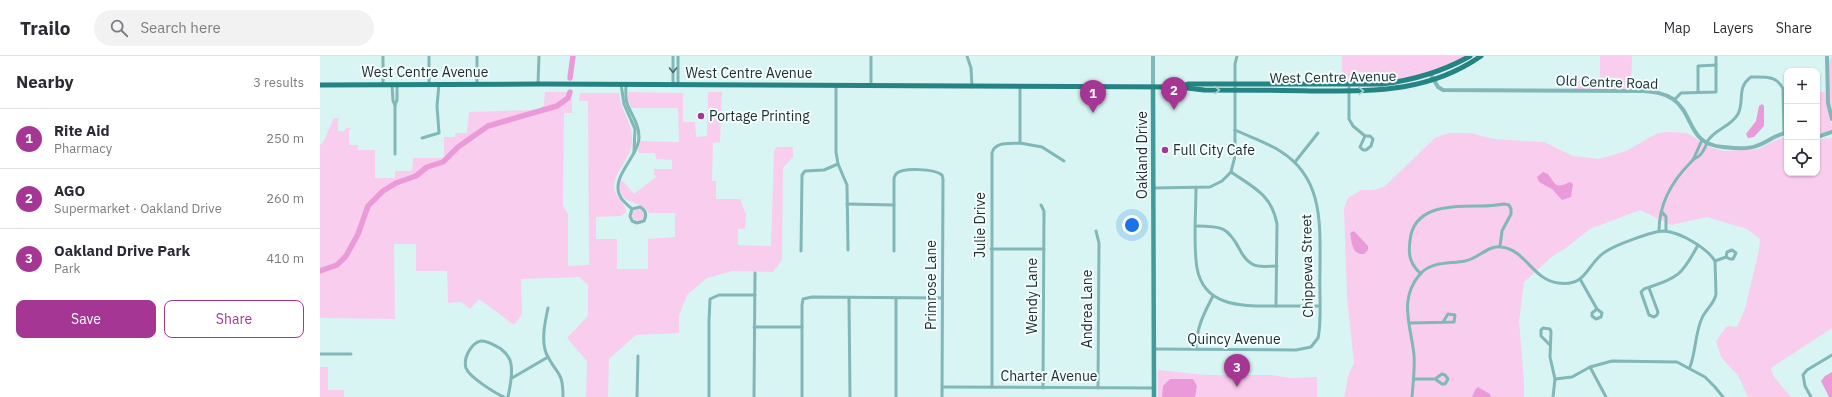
<!DOCTYPE html>
<meta charset="utf-8">
<style>
:root{--surface:#fff;--page:#f2f2f3;--text:#2b2b33;--muted:#7c7c81;--line:#e1e1e2;--accent:#a63693}
body{margin:0;font-family:"IBM Plex Sans",sans-serif;background:var(--page);color:var(--text)}
.controls{position:absolute;right:12px;top:12px;display:grid;overflow:hidden;border-radius:8px;box-shadow:0 1px 3px #0004}
.controls button{width:36px;height:36px;display:grid;place-items:center;padding:0;border:0;border-bottom:1px solid var(--line);background:var(--surface);color:var(--text);font:20px sans-serif}
.you{position:absolute;left:812px;top:169px;width:14px;height:14px;margin:-10px;border:3px solid #fff;border-radius:50%;background:#1a73e8;box-shadow:0 0 0 6px #1a73e833}
.badge{display:grid;place-items:center;width:26px;height:26px;border-radius:50%;background:var(--accent);color:#fff;font-size:13px;font-weight:700}
.pin{position:absolute;translate:-50% -33px;filter:drop-shadow(0 1px 2px #0008)}
.pin::after{content:'';position:absolute;top:21px;width:14px;height:12px;background:inherit;clip-path:polygon(0 0,100% 0,50% 100%)}
.list{margin:0;padding:0;list-style:none}
h2{display:flex;justify-content:space-between;align-items:center;height:52px;margin:0;padding:0 16px;font-size:17px}
h2 small{font-size:13px;font-weight:400;color:var(--muted)}
.list li{display:grid;grid-template-columns:26px 1fr auto;gap:12px;align-items:center;box-sizing:border-box;height:60px;padding:0 16px;border-top:1px solid var(--line)}
.list b{display:block;font-size:15px;white-space:nowrap}
.list p{margin:0;font-size:13px;white-space:nowrap;color:var(--muted)}
.list em{font-size:13px;font-style:normal;color:var(--muted)}
.actions{display:flex;gap:8px;padding:12px 16px}
.actions a{flex:1;padding:9px 0;border:1px solid var(--accent);border-radius:8px;text-align:center;font-size:14px;color:var(--accent)}
.actions .main{background:var(--accent);color:#fff}
.icon{flex:none;width:22px;height:22px;fill:none;stroke:currentColor;stroke-width:2;stroke-linecap:round;stroke-linejoin:round}
.map{position:relative;flex:none;width:1512px;height:341px;overflow:hidden}
header{display:flex;align-items:center;gap:24px;box-sizing:border-box;height:56px;padding:0 20px;background:var(--surface);border-bottom:1px solid var(--line)}
header strong{font-size:19px}
nav{display:flex;gap:22px;margin-inline-start:auto;font-size:14px}
.search{width:280px;height:36px;background:var(--page);display:flex;align-items:center;gap:10px;box-sizing:border-box;padding:0 14px;border-radius:22px;color:var(--muted);font-size:15px}
main{display:flex}
aside{flex:1;background:var(--surface)}
.map>svg:first-child{display:block}
.green{fill:#f9cdee}
.water{fill:#ea9ad9}
.lines{fill:none;stroke-linecap:round;stroke-linejoin:round}
.river{stroke:#ea9ad9;stroke-width:5.5}
.minor{stroke:#81b7b7;stroke-width:3}
.tertiary{stroke:#81b7b7;stroke-width:4}
.secondary{stroke:#429b9b;stroke-width:4.5}
.primary{stroke:#258384;stroke-width:5}
.oneway{stroke:#496565}
.oneway2{stroke:#a1cdcd}
.poi-dot{fill:#a63693;stroke:#f3fefe;stroke-width:1.5}
.labels{text-anchor:middle;dominant-baseline:central;stroke-width:4;stroke-linejoin:round;paint-order:stroke}
.street-label{font-size:14px;fill:#232e2e;stroke:#f3fefe}
.poi-label{font-size:14px;fill:#232e2e;stroke:#f3fefe;text-anchor:start}
</style>
<header>
<strong>Trailo</strong>
<div class="search"><svg class="icon" aria-label="search" viewBox="0 0 24 24"><circle cx="10" cy="10" r="6"/><path d="M15 15l6 6"/></svg>Search here</div>
<nav><a>Map</a><a>Layers</a><a>Share</a></nav>
</header>
<main>
<aside>
<h2>Nearby<small>3 results</small></h2>
<ul class="list">
<li><span class="badge">1</span><div><b>Rite Aid</b><p>Pharmacy</p></div><em>250 m</em></li>
<li><span class="badge">2</span><div><b>AGO</b><p>Supermarket · Oakland Drive</p></div><em>260 m</em></li>
<li><span class="badge">3</span><div><b>Oakland Drive Park</b><p>Park</p></div><em>410 m</em></li>
</ul>
<div class="actions"><a class="main">Save</a><a>Share</a></div>
</aside>
<div class="map">
<svg width="1512" height="341" viewBox="0 0 1512 341">
<rect width="100%" height="100%" fill="#d8f5f4"/>
<g class="green">
<polygon points="1022,0 1152,0 1084,27 1049,31 1022,30"/>
<polygon points="1280,0 1312,0 1311,33 1254,33 1253,25 1280,25"/>
<path d="M1512 0V58C1509 48 1504 7 1512 0Z"/>
<path d="M225 36H252V57H244L243 150 248 158V210L269 209 268 45H259L260 37H299C300 55 314 68 312 87 310 103 294 116 294 132 295 142 306 146 306 156L301 160 276 161V183H297V213H328V183L355 181V157H329C321 143 296 150 300 126L303 125 314 138 336 121 334 118V113H352V104L336 103 335 97H319L318 95 320 85 359 86 358 52H311L308 43V36L363 37V66H375L376 81 387 80 388 36H402L400 86 393 87 392 125H396V143H420L426 158 425 173H418V189L451 190 454 95 457 91H473V101L463 112 462 204 453 216 412 215 387 222 367 239 359 259V277L316 279 289 303 288 341H266L267 305 247 282 268 260V229L259 221 201 223 202 258 194 269 159 243 150 253 141 246 128 247 127 215H96V188H74L75 263 0 262V89L3 87 14 62H18V75H24L26 72H31L29 74V89H38V94H55V122H75V115H92L93 102H124V81H135V77H147L149 56 217 54 224 49Z"/>
<path d="M1499 36H1505C1506 50 1512 62 1512 74L1497 79V68L1499 60Z"/>
<polygon points="1350,76 1367,77 1389,91 1404,95 1438,93 1454,85 1467,80 1467,117 1497,117 1497,83 1512,82 1512,272 1451,312 1454,321 1471,341 1428,341 1419,321 1401,301 1396,285 1407,270 1417,271 1425,253 1439,194 1440,183 1427,173 1387,161 1351,169 1320,154 1270,173 1246,192 1234,199 1204,226 1199,265 1204,326 1204,341 1024,341 1029,317 1034,307 1027,241 1024,152 1028,142 1041,134 1053,134 1064,131 1115,82 1129,77 1150,77 1174,83 1224,86 1253,100 1279,103 1306,95 1338,77"/>
<circle cx="318" cy="159" r="6"/>
<polygon points="0,311 8,311 8,334 24,334 24,341 0,341"/>
<polygon points="838,314 885,319 952,319 971,322 997,321 997,341 838,341"/>
</g>
<g class="water">
<polygon points="1442,48 1444,50 1444,70 1434,81 1428,82 1426,78 1436,65 1439,50"/>
<path d="M1223 116 1228 118C1236 129 1235 133 1250 126L1253 128 1251 141 1242 144 1232 133 1219 126 1217 121Z"/>
<path d="M1034 175 1048 190V194L1044 198C1031 199 1032 185 1030 177Z"/>
<polygon points="1512,316 1512,341 1509,341 1501,325 1505,320"/>
<polygon points="850,323 873,323 877,330 875,341 842,341 843,330"/>
<polygon points="1158,331 1170,338 1171,341 1152,341 1155,334"/>
</g>
<g class="lines">
<g class="river">
<polyline points="250,22 253,0"/>
<polyline points="0,215 17,209 26,200 38,178 48,150 63,135 76,127 96,120 107,111 123,106 138,91 168,70 237,50 248,42 250,36"/>
</g>
<g class="minor">
<polyline points="109,0 109,28"/>
<polyline points="157,0 157,28"/>
<polyline points="358,0 358,29"/>
<polyline points="551,0 551,30"/>
<polyline points="647,0 651,12 652,31"/>
<polyline points="63,28 63,0"/>
<polyline points="72,28 73,45 75,49 75,98"/>
<polyline points="218,28 219,0"/>
<polyline points="301,28 304,48 315,73 314,96"/>
<path d="M306 28C306 34 305 41 307 47 311 59 319 67 319 81 319 100 290 121 300 140 302 145 308 149 312 153L310 160 312 165 317 167 324 165C327 159 326 154 320 151L312 153"/>
<polyline points="353,29 353,0"/>
<polyline points="1029,29 1029,63 1033,70 1045,80 1040,91 1043,94 1046,94 1051,90 1053,83 1050,80 1045,80"/>
<polyline points="516,30 516,96 518,108 527,129 528,194"/>
<polyline points="1378,36 1378,10 1396,9"/>
<polyline points="1354,44 1361,37 1396,36 1396,0"/>
<polyline points="75,49 77,44 77,28"/>
<polyline points="102,82 119,77 117,50 119,28"/>
<polyline points="700,87 722,91 744,105"/>
<path d="M1386 87C1395 72 1410 72 1418 58 1425 44 1416 32 1431 21 1444 21 1457 19 1463 33L1464 78"/>
<polyline points="1373,104 1382,84"/>
<polyline points="975,106 998,77"/>
<path d="M911 116C933 131 952 139 957 168L956 250"/>
<polyline points="833,132 890,131 902,125 911,116 915,100 915,8 917,0"/>
<path d="M876 132C876 156 873 188 877 212 884 251 922 250 953 250 969 250 984 250 999 250"/>
<polyline points="527,148 574,149"/>
<polyline points="721,149 724,155 723,332"/>
<polyline points="1342,156 1346,161 1346,175"/>
<path d="M876 170C902 170 908 171 920 194 923 200 927 205 932 208 939 212 949 210 957 210"/>
<polyline points="776,175 779,187 778,332"/>
<path d="M1339 175C1339 148 1352 125 1371 106 1373 103 1376 102 1379 100 1383 97 1385 92 1387 87"/>
<polyline points="671,193 724,193"/>
<polyline points="481,195 482,119 485,115 504,114 518,108"/>
<path d="M574 195V122L576 118C582 111 615 113 622 119L623 123 622 341"/>
<polyline points="1395,205 1406,201 1410,203 1413,203 1416,197 1412,194 1407,196 1406,201"/>
<path d="M1101 218C1090 208 1088 199 1090 185 1093 148 1135 150 1162 150 1169 150 1177 149 1184 148L1189 149 1191 153V158L1182 175 1180 190"/>
<polyline points="1260,223 1277,253 1282,257 1281,261 1276,263 1272,260 1272,257 1277,253"/>
<path d="M1329 232 1338 256 1337 259 1334 261 1329 259 1321 236 1324 233C1358 221 1361 221 1378 189"/>
<polyline points="529,242 530,341"/>
<polyline points="576,242 576,341"/>
<path d="M228 252C225 266 220 287 228 301 238 320 243 316 243 341"/>
<polyline points="1090,267 1134,266 1135,259 1128,258 1123,266"/>
<polyline points="434,271 482,271"/>
<polyline points="1230,289 1221,280 1221,274 1223,272 1230,273 1231,276 1230,301 1235,323 1233,341"/>
<path d="M834 293 976 294 991 291 998 282C1002 267 999 233 1000 215 1000 169 1004 122 960 95 946 86 930 81 915 74"/>
<path d="M876 293C876 273 884 257 893 240"/>
<polyline points="0,298 31,298"/>
<polyline points="1270,311 1286,341"/>
<polyline points="192,322 228,301"/>
<polyline points="1094,323 1115,323 1122,328 1125,328 1128,323 1125,319 1122,318 1115,323"/>
<polyline points="1235,323 1252,321 1270,311 1292,305 1357,306 1385,321 1395,331 1403,341"/>
<polyline points="623,331 834,332"/>
<path d="M672 331V97C675 85 690 88 700 87V31"/>
<path d="M184 341C175 337 149 321 146 312 143 302 151 287 161 285 167 284 176 290 181 293 186 297 190 301 191 308 193 319 190 330 188 341"/>
<polyline points="317,341 318,300"/>
<polyline points="389,341 389,265 390,243 399,239 435,239"/>
<polyline points="434,341 435,217"/>
<polyline points="482,341 482,249 483,243 492,241 622,242"/>
<path d="M1092 341C1093 327 1095 313 1094 299 1091 269 1078 244 1100 218 1112 205 1129 208 1145 205 1158 203 1168 189 1181 191 1205 193 1213 224 1238 227 1268 231 1266 208 1285 196 1295 189 1333 175 1344 175 1360 176 1387 192 1395 205L1396 238C1395 247 1386 253 1382 262 1375 277 1376 295 1370 311"/>
<polyline points="1491,341 1485,330 1483,319 1487,314 1512,299"/>
</g>
<g class="tertiary">
<polyline points="833,0 833,32"/>
<polyline points="1507,0 1508,47 1512,63"/>
<path d="M1111 19 1118 31 1123 34 1324 35C1334 36 1344 37 1353 43 1375 59 1367 88 1403 91 1413 92 1426 94 1436 90 1447 87 1455 78 1467 77"/>
<polyline points="1497,81 1512,76"/>
</g>
<polyline class="secondary" points="833,32 834,341"/>
<g class="primary">
<path d="M0 29 218 28 859 31 884 34C920 34 955 34 991 35 1053 35 1108 37 1161 0"/>
<path d="M860 31 868 28H1062C1094 24 1122 16 1150 0"/>
</g>
</g>
<defs><path id="oneway-chevron" d="M-2-3.5L2.5 0L-2 3.5" fill="none" stroke-width="1.6" stroke-linecap="round" stroke-linejoin="round"/></defs>
<use class="oneway" href="#oneway-chevron" transform="translate(353 14) rotate(90)"/>
<g class="oneway2">
<use href="#oneway-chevron" transform="translate(897 34)"/>
<use href="#oneway-chevron" transform="translate(1041 35)"/>
</g>
<g class="poi-dot">
<circle cx="381" cy="60" r="4"/>
<circle cx="845" cy="94" r="4"/>
</g>
<g class="labels">
<g class="street-label">
<text x="105" y="16">West Centre Avenue</text>
<text x="429" y="17">West Centre Avenue</text>
<text transform="translate(1013 21) rotate(-1)">West Centre Avenue</text>
<text transform="translate(1287 26) rotate(2)">Old Centre Road</text>
<text transform="translate(822 99) rotate(-90)">Oakland Drive</text>
<text transform="translate(660 169) rotate(-90)">Julie Drive</text>
<text transform="translate(987 210) rotate(-91)">Chippewa Street</text>
<text transform="translate(611 229) rotate(-90)">Primrose Lane</text>
<text transform="translate(712 240) rotate(-90)">Wendy Lane</text>
<text transform="translate(767 253) rotate(-90)">Andrea Lane</text>
<text x="914" y="283">Quincy Avenue</text>
<text x="729" y="320">Charter Avenue</text>
</g>
<g class="poi-label">
<text x="389" y="60">Portage Printing</text>
<text x="853" y="94">Full City Cafe</text>
</g>
</g>
</svg>
<div class="controls">
<button>+</button>
<button>−</button>
<button><svg class="icon" aria-label="locate" viewBox="0 0 24 24"><circle cx="12" cy="12" r="6"/><path d="M12 2v4M12 18v4M2 12h4M18 12h4"/></svg></button>
</div>
<div class="you"></div>
<div class="pin badge" style="left:773px;top:57px">1</div>
<div class="pin badge" style="left:854px;top:54px">2</div>
<div class="pin badge" style="left:917px;top:331px">3</div>
</div>
</main>
